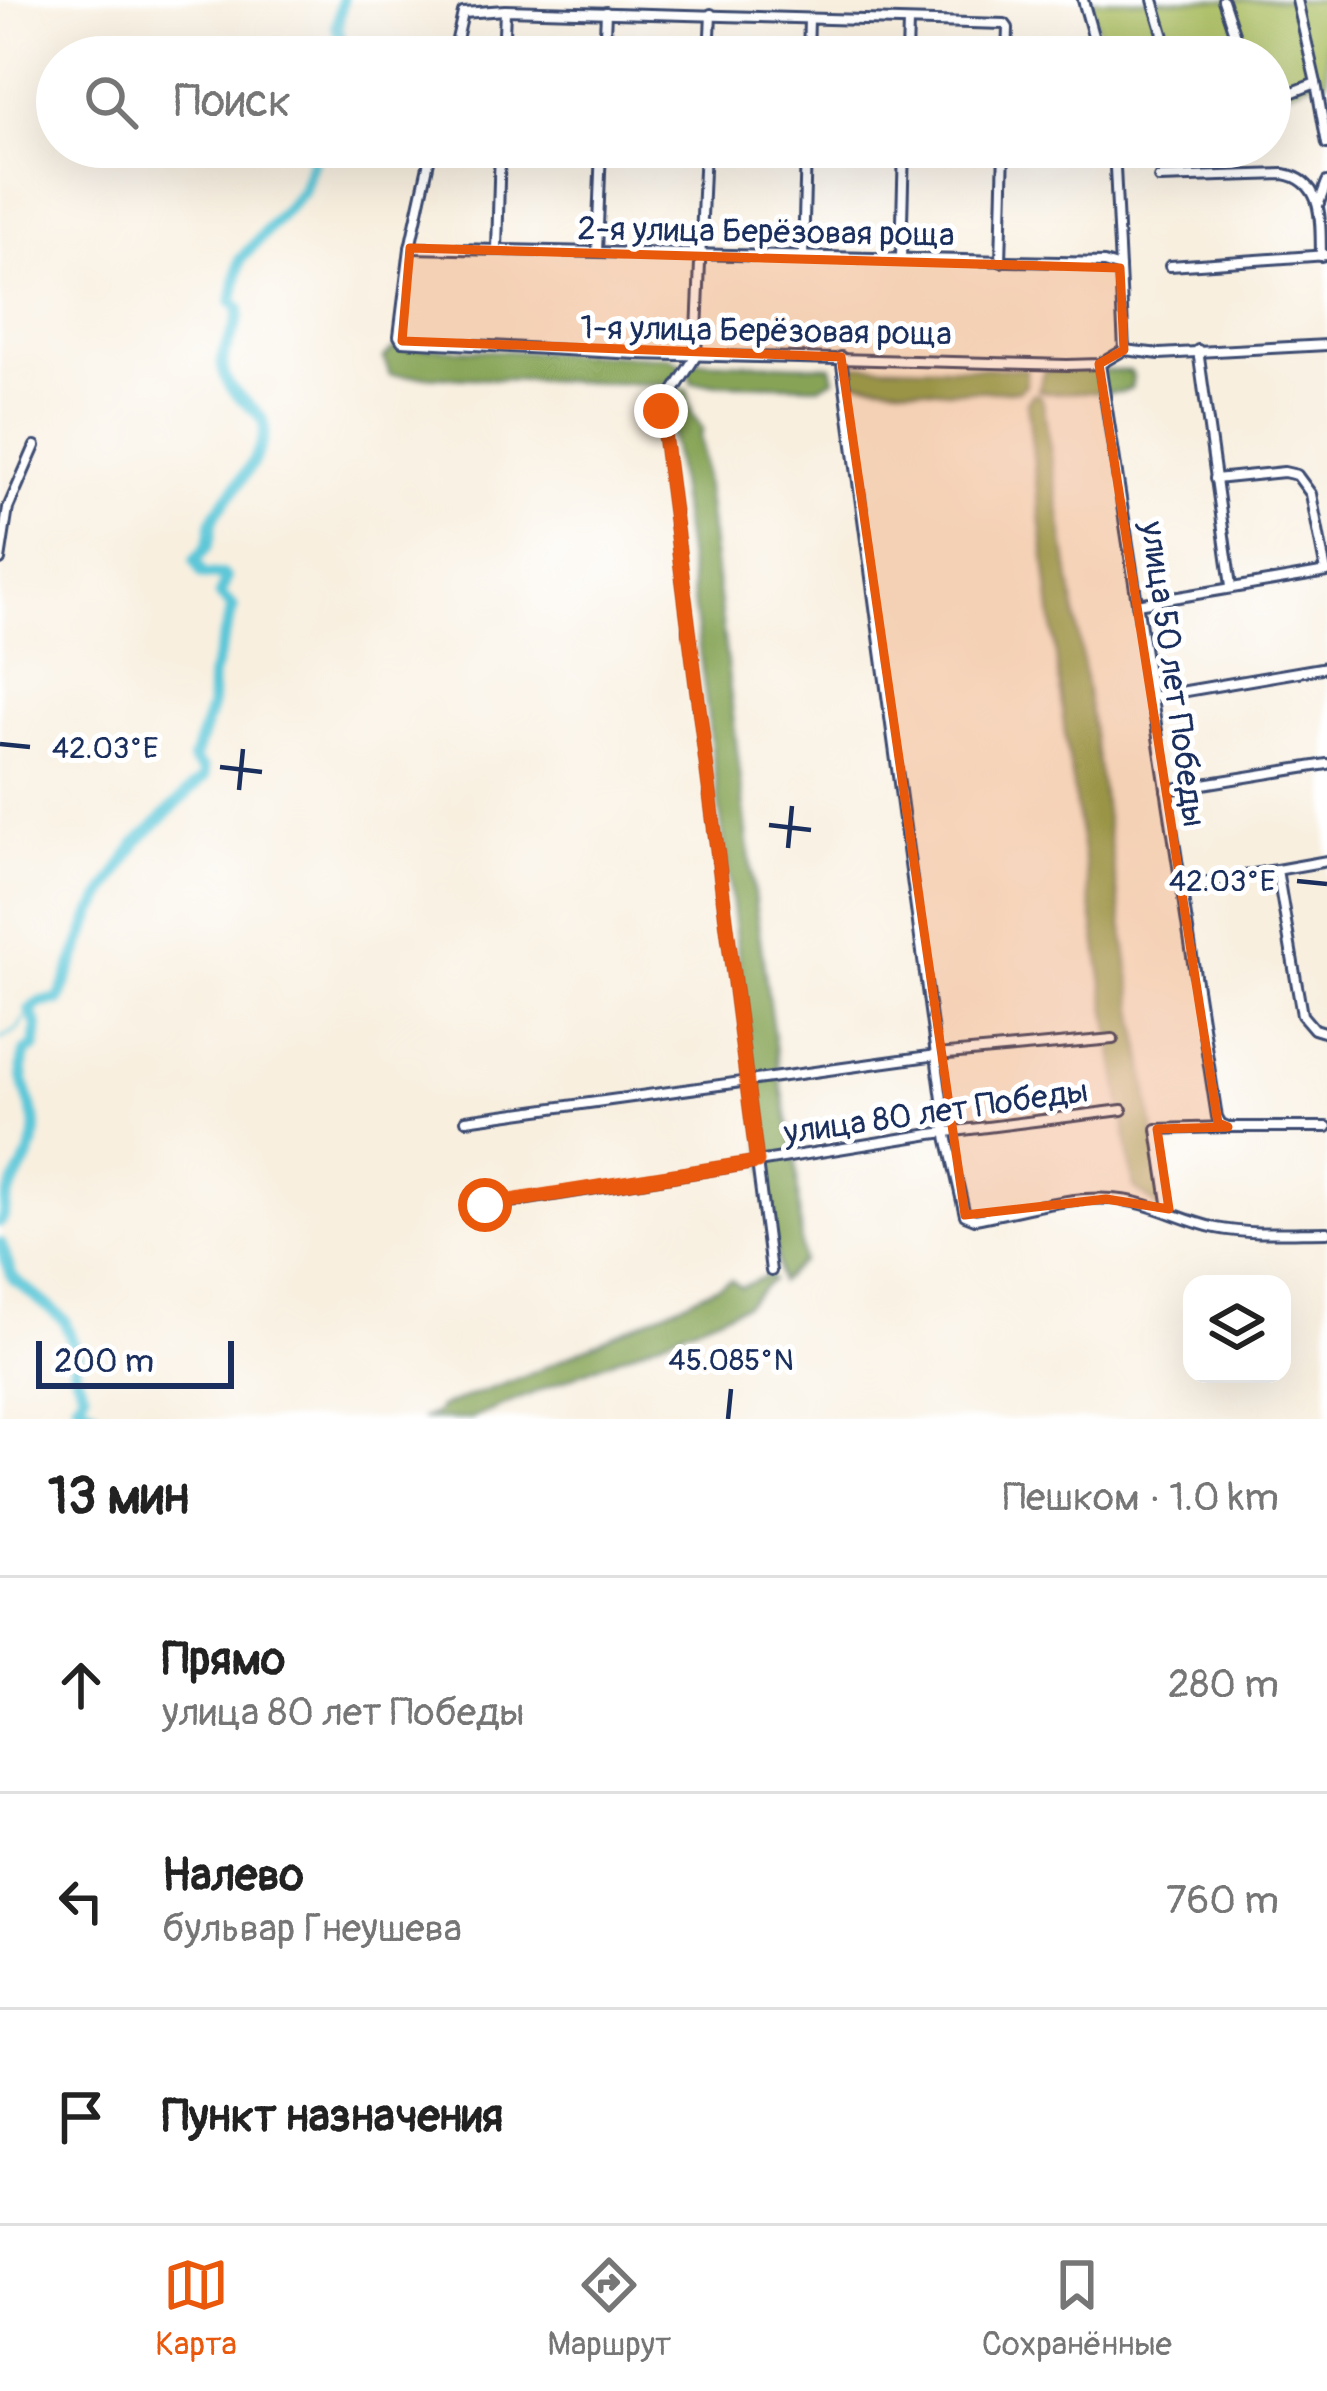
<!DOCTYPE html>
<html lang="ru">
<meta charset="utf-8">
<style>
:root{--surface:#fff;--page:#f2f2f2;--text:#222;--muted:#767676;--line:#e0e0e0;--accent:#ea580c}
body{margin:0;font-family:Pangolin,sans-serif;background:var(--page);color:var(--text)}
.controls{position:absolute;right:36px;bottom:36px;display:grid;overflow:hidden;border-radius:24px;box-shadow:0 12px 48px #0002}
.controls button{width:108px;height:108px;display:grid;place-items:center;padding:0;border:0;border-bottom:3px solid var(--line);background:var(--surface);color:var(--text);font:60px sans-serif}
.scale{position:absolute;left:36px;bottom:30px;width:198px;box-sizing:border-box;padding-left:12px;border:6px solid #1b2f5e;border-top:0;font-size:33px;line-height:42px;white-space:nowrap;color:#1b2f5e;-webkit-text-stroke:9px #fff;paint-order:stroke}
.stop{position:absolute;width:36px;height:36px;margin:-27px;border:9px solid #ea580c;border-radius:50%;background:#fff}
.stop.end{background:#ea580c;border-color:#fff;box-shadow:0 3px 12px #0008}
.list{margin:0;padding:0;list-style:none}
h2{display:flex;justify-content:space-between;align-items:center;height:156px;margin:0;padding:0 48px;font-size:51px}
h2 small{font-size:39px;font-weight:400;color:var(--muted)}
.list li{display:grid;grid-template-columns:78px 1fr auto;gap:36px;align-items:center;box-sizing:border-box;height:216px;padding:0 48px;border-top:3px solid var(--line)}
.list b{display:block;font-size:45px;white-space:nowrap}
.list p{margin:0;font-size:39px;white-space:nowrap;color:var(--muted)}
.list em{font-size:39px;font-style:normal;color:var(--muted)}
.icon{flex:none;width:66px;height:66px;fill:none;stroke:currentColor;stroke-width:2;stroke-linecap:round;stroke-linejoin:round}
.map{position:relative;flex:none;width:1327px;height:1419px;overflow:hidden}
.search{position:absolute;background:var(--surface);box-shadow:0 12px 48px #0002;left:36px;right:36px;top:36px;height:132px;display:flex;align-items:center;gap:30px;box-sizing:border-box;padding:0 42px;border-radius:66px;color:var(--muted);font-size:45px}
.sheet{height:804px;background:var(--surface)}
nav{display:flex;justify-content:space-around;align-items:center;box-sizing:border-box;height:168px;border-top:3px solid var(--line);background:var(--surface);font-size:33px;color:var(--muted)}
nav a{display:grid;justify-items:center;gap:6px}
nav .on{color:var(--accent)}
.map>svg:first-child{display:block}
.green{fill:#aabd60;stroke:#62765f;stroke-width:3}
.forest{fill:#87a456;stroke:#516a5a;stroke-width:3}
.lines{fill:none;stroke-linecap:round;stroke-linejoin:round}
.stream{stroke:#5dc7d8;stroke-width:3}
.river{stroke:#5dc7d8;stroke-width:12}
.minor-casing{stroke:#3c4c71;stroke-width:14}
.minor{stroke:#fff;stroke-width:8}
.route{stroke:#ea580c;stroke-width:15}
.marked{fill:#e8590c;fill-opacity:0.2;stroke:#e8590c;stroke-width:9;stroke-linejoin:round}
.ticks{fill:none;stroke:#1b2f5e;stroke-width:4.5}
.labels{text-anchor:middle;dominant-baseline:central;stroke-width:10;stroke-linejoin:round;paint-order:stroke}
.street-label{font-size:33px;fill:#1b2f5e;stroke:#fff}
.ticks-label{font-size:30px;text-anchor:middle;fill:#1b2f5e;stroke:#fff;stroke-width:10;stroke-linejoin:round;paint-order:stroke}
</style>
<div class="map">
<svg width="1327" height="1419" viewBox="0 0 1327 1419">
<rect width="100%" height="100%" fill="#fff"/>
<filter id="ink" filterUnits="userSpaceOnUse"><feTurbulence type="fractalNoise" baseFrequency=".00833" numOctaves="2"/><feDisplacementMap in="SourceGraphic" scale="24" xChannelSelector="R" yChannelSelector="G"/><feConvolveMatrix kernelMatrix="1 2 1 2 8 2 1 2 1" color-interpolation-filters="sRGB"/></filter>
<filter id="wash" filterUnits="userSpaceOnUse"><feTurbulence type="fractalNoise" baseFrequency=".004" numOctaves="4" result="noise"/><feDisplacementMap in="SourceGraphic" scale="48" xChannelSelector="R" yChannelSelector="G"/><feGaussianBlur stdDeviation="2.7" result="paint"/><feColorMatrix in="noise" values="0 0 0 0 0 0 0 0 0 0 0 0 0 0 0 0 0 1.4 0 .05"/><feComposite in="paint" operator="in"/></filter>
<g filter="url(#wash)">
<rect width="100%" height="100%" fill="#f8efdf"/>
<polygon class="green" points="1090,0 1327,0 1327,81 1323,83 1320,78 1270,98 1270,57 1106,57"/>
<g class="forest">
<polygon points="395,347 669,357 682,364 680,373 666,385 390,375 384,358"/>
<polygon points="694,361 831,366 834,379 820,386 692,383 688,370"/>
<polygon points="851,365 1026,369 1026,385 1019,391 947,391 852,381 847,367"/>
<polygon points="1045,370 1130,371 1133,376 1131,388 1121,392 1049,393 1038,390"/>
<polygon points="677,388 687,390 692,414 703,429 700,436 756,911 779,1073 796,1162 802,1261 780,1282 671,428"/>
<polygon points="1033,394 1039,395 1043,402 1154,1133 1168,1202 1158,1207 1134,1188 1065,735 1027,402"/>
<polygon points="769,1275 772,1280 745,1305 471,1419 421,1419 437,1413 440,1407 524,1377 731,1280 741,1287"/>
</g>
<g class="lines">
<polyline class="stream" points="0,1039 17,1030 30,1010"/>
<g class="river">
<polyline points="336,57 343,49 337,27 342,0"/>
<path d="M0 1222C8 1211 2 1207 8 1196 19 1171 41 1145 34 1116 28 1095 17 1074 25 1052L35 1047 37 1026 30 1010 41 1002 59 1000 93 912 137 842 204 777 203 770 193 761 211 708 212 676 233 607 220 595 226 579 223 575 203 574 195 560C199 555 204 551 207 546 213 534 209 521 218 510 230 495 273 444 263 421 255 404 228 397 223 370 219 346 240 331 239 308L232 302 240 260 302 192 318 147"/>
<polyline points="0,1243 13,1278 64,1320 77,1354 74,1369 84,1393 77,1403 94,1412 93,1419"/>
</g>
</g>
</g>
<g filter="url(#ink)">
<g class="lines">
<defs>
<g id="minor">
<polyline points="1083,0 1099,57"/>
<polyline points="1153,0 1170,57"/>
<polyline points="1223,0 1242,57"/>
<polyline points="453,57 463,13 505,10 1005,24 1008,28 1007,57"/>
<polyline points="503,57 505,11"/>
<polyline points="604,57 606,12"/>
<polyline points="709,57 711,14"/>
<polyline points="808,57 809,19"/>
<polyline points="907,57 908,22"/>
<polyline points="1316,83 1327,144"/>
<polyline points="1270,101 1316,83 1297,0"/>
<polyline points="432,147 410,248 399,336 402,341 637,354 1067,365 1100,364 1124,350"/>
<polyline points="705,147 696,356 661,411 771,1271"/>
<polyline points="1114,147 1124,350"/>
<polyline points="1115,159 1136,147"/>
<path d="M1159 178 1284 174C1325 181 1320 223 1321 256"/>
<polyline points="1319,203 1327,182"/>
<polyline points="410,248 1104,263 1120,268"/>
<polyline points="497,249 500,147"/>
<polyline points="597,252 601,147"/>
<polyline points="803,257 806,147"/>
<polyline points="901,258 904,147"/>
<polyline points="1001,262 1004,147"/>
<polyline points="1170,266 1327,255"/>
<polyline points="1124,350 1160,354 1327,345"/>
<polyline points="1198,350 1231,586"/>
<path d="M841 357 947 1136 965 1215 975 1219C1019 1211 1068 1196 1112 1199 1150 1201 1179 1220 1216 1228 1252 1235 1291 1232 1327 1232"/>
<polyline points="1100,364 1217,1117 1221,1124 1228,1127 1327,1127"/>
<polyline points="1215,479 1284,472 1297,475 1311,494 1326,572"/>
<polyline points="0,560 8,508 35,446"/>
<polyline points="1137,604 1327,572"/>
<polyline points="1151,697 1327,667"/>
<polyline points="1166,790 1327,764"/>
<polyline points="1277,870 1302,1015 1314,1029 1327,1033"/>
<polyline points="1181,887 1327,861"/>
<polyline points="466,1120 937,1055 1113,1039"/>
<polyline points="472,1208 931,1134 1122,1110"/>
<polyline points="1169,1209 1157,1129 1227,1127"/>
</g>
</defs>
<use href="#minor" class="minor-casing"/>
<use href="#minor" class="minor"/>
</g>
</g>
<g class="lines" filter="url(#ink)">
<polyline class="route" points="485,1205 757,1162 661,411"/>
</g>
<path class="marked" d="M410 248 1120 268 1124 350 1099 364 1218 1123 1228 1127 1157 1129 1169 1209 1106 1199 965 1215 841 357 402 341Z"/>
<path class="ticks" d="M0 744 30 747M220 767 262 772M239 790 243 749M769 825 811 830M788 848 792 806M1297 881 1327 884M728 1419 731 1389"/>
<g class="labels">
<g class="street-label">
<text transform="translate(766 232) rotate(1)">2-я улица Берёзовая роща</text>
<text transform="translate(766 331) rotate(1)">1-я улица Берёзовая роща</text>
<text transform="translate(1173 674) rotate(82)">улица 50 лет Победы</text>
<text transform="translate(936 1112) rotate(-8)">улица 80 лет Победы</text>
</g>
</g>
<g class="ticks-label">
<text x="105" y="758">42.03°E</text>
<text x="1222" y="891">42.03°E</text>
<text x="731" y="1370">45.085°N</text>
</g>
</svg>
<div class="controls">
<button><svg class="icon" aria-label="layers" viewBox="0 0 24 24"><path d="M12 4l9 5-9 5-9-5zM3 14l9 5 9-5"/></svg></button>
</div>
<div class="scale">200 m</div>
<div class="stop" style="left:485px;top:1205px"></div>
<div class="stop end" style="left:661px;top:411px"></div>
<div class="search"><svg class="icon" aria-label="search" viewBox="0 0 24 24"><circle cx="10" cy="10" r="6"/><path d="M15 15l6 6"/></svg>Поиск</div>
</div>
<section class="sheet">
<h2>13 мин<small>Пешком · 1.0 km</small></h2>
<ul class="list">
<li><svg class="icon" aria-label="ahead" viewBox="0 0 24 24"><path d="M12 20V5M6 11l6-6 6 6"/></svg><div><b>Прямо</b><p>улица 80 лет Победы</p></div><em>280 m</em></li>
<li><svg class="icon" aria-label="left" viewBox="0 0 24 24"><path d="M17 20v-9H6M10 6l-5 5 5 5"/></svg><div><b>Налево</b><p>бульвар Гнеушева</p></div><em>760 m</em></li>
<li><svg class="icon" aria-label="arrive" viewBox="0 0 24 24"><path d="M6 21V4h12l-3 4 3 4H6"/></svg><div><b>Пункт назначения</b></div></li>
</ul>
</section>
<nav>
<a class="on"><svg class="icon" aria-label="map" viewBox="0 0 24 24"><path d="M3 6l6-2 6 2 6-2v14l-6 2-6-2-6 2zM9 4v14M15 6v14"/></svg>Карта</a>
<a><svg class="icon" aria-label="directions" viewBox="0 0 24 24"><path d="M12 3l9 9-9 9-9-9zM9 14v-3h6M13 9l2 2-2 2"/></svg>Маршрут</a>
<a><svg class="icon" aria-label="saved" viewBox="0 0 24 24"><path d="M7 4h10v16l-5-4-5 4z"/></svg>Сохранённые</a>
</nav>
